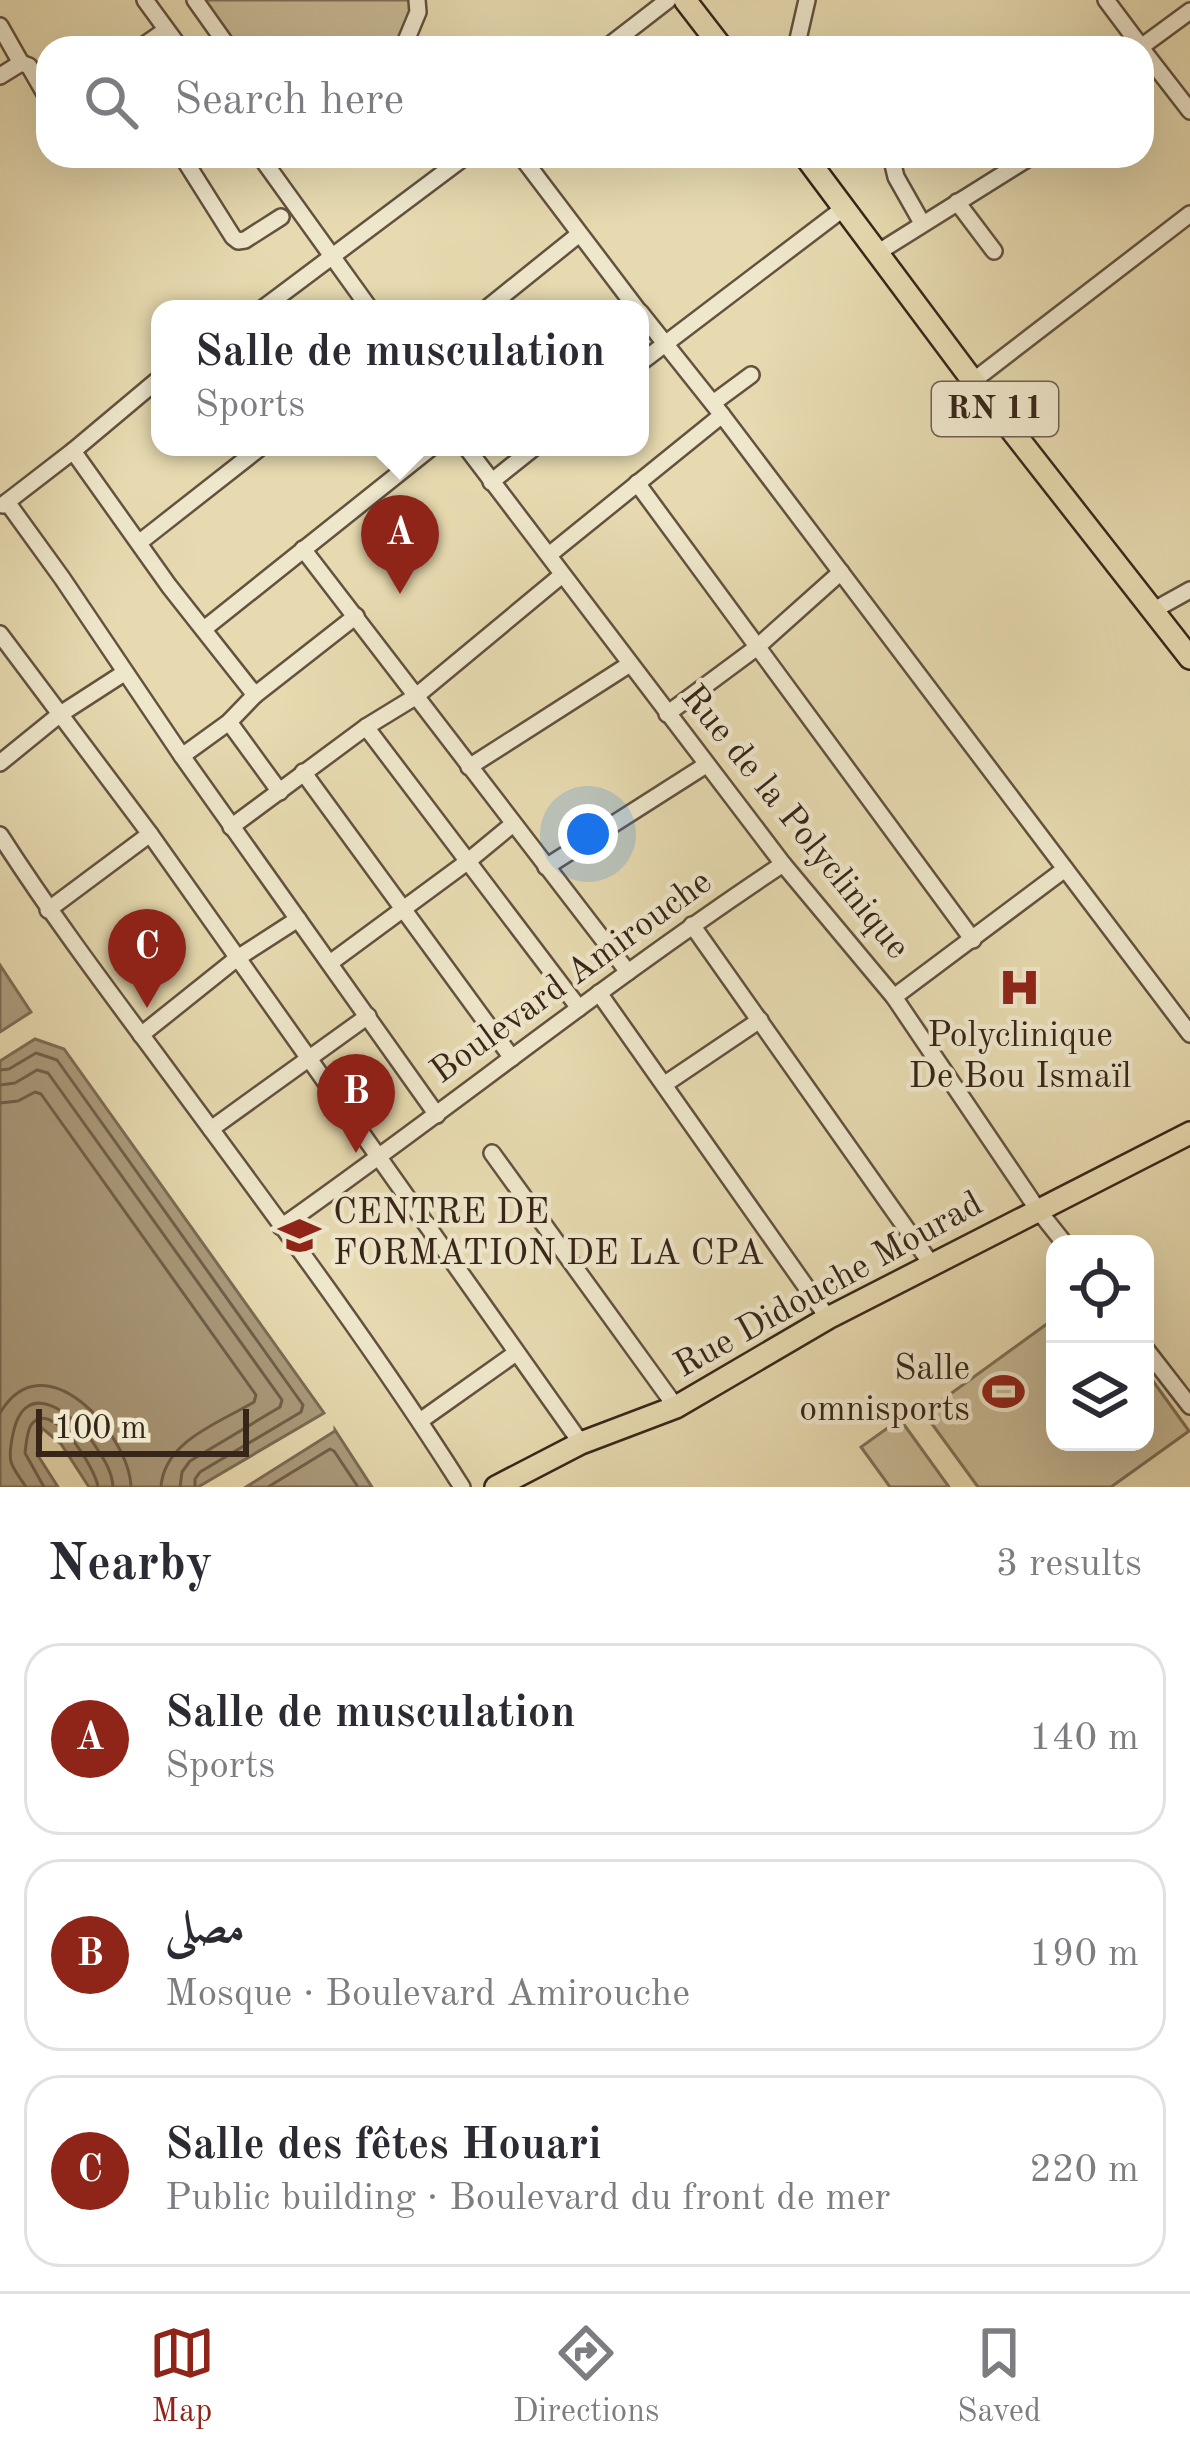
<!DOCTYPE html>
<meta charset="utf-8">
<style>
:root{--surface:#fff;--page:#f2f2f3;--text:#2b2b33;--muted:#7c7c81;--line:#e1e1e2;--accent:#8f2418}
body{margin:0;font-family:"Old Standard TT",Amiri,serif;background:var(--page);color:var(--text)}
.controls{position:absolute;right:36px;bottom:36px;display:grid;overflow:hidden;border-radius:24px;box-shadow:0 12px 48px #0002}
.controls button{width:108px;height:108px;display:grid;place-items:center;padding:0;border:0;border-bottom:3px solid var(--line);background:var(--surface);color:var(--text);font:60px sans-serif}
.scale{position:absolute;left:36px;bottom:30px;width:213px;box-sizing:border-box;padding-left:12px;border:6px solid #372519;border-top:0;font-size:33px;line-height:42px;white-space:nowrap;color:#372519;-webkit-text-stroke:9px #efe7cc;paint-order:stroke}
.you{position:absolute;left:588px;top:834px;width:42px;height:42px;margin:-30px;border:9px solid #fff;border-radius:50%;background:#1a73e8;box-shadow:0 0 0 18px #1a73e833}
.badge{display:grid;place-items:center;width:78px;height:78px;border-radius:50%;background:var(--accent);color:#fff;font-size:39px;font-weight:700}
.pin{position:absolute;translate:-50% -99px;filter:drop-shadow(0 3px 6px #0008)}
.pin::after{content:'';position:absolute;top:63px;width:42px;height:36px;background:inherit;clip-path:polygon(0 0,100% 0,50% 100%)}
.popup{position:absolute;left:151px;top:300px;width:498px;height:156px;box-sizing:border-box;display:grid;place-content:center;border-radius:24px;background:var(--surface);filter:drop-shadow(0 3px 9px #0005);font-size:39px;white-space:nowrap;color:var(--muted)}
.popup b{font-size:45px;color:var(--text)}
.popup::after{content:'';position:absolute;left:50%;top:100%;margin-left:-24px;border:24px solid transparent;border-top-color:var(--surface)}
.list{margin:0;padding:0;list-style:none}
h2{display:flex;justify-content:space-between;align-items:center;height:156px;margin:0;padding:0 48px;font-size:51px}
h2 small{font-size:39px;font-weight:400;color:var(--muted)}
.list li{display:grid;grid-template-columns:78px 1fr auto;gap:36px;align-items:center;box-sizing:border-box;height:192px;margin:0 24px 24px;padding:0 24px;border:3px solid var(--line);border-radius:36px}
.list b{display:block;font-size:45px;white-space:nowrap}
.list p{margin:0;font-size:39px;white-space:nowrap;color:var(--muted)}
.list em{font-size:39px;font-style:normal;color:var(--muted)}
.icon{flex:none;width:66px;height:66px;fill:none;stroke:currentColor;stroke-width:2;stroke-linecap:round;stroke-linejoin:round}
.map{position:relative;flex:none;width:1190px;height:1487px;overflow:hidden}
.search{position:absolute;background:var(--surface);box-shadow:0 12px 48px #0002;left:36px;right:36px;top:36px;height:132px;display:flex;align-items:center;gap:30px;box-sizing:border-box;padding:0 42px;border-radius:36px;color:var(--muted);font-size:45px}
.sheet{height:804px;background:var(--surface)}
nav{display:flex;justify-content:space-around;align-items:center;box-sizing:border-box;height:168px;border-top:3px solid var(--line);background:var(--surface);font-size:33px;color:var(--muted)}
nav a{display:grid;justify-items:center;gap:6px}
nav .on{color:var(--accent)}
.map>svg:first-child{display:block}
.green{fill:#c9bb96;stroke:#807058;stroke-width:3}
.water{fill:#ab9c7d;stroke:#7d6c55;stroke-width:3}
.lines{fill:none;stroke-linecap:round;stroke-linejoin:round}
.shore{stroke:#71604b;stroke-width:3}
.minor-casing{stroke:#63523f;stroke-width:20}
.major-casing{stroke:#372519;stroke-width:26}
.minor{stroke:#efe7cc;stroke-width:15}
.major{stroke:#e7dab0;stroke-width:21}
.labels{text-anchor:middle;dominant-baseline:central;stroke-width:9;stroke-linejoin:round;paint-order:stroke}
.shield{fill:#efe7cc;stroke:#6e5f4f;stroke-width:3}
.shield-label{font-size:33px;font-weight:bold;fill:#372519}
.street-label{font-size:36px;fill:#372519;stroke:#efe7cc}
.poi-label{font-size:36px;fill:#372519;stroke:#efe7cc}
</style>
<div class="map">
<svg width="1190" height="1487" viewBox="0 0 1190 1487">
<rect width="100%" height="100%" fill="#e7dab0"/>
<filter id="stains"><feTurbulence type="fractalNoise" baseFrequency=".00167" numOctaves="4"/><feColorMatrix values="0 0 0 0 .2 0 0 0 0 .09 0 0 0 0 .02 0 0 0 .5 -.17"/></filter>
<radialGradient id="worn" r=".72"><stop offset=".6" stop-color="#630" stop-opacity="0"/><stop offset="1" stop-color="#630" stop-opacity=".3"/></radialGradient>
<g class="green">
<polygon points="195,0 417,0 403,48 229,48"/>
<polygon points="1055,1318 1055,1442 1145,1442 1145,1370 1189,1431 1111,1487 978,1487 924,1413"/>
<polygon points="900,1419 949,1487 890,1487 861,1447"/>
</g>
<g class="water">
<polygon points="0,965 31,1012 0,1032"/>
<polygon points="35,1039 64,1049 324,1413 198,1487 89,1487 61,1444 42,1428 37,1454 58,1487 0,1487 0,1061"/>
<polygon points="335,1430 372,1487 246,1487 335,1431"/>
</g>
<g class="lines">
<g class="shore">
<polyline points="0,1070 9,1069 36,1053 57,1060 303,1405 301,1412 200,1472 195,1479 195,1487"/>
<polyline points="0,1085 15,1083 37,1070 48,1073 282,1400 280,1407 190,1461 182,1472 180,1487"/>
<path d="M0 1103 18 1101 35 1092 41 1094 256 1395 254 1402C219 1423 164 1441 161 1487"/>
<path d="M0 1413C44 1338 129 1434 131 1487"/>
<path d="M26 1487C21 1479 14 1471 11 1462 9 1453 11 1443 13 1434 25 1374 75 1415 94 1444 103 1458 112 1470 113 1487"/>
<path d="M44 1487 25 1453C26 1445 27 1431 31 1425 52 1396 96 1470 98 1487"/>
<polyline points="268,1487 330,1449 334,1451 358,1487"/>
</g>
<defs>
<g id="minor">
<polyline points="145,0 180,48"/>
<polyline points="195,0 229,48"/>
<polyline points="1106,0 1142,48"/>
<polyline points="0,26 21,63"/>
<polyline points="1141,47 1190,11"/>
<polyline points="140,48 166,30"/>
<polyline points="403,48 418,12 417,0"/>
<polyline points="606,48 668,0"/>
<polyline points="796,48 807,0"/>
<polyline points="1142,49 1190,111"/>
<polyline points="0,76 21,63 29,66 48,99"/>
<polyline points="182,156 233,237 238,241 245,240 281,217"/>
<polyline points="260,156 370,309"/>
<polyline points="521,156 637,309"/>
<polyline points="891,156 896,177 922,223"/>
<polyline points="128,158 131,156"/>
<polyline points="957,202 994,251"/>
<polyline points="877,253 1032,156"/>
<polyline points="262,309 466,156"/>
<polyline points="486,309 578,235"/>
<polyline points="640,312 722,415 1190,1034"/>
<polyline points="640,363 844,208"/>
<polyline points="973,381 1190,214"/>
<polyline points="713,403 751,375"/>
<polyline points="466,447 783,864 894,997 1038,1210 1065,1244"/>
<polyline points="73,451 169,586 255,695 229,722 182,756 437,1115"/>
<polyline points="491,482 535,447"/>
<polyline points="637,483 973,940"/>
<polyline points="7,502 62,578 182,756"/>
<polyline points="3,505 73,451 160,378"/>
<polyline points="140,542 261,447"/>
<polyline points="303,549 628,972"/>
<polyline points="549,555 722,415"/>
<polyline points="1154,610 1190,590"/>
<polyline points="204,629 432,447"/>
<polyline points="0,634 150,834 581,1443"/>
<polyline points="255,695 356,616"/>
<polyline points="667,714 756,648 841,572"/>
<polyline points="229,722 280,792"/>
<polyline points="366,727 579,1008"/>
<polyline points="0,763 59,715 124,673"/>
<polyline points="469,767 630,664"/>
<polyline points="303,772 512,1058"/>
<polyline points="231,827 366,727 415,697 562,575"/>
<path d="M0 835C50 913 105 986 160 1060 263 1200 369 1340 462 1487"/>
<polyline points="546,867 706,765"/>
<polyline points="48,910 150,834"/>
<polyline points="692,925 932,1265"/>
<polyline points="330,963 467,862 513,824"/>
<polyline points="599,993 828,1318"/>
<polyline points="894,997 1065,869"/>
<polyline points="141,1035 236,959 298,919"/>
<polyline points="665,1084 760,1020"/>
<polyline points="211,1129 368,1016"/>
<polyline points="492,1153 676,1407"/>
<path d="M281 1227C450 1108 611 978 783 864"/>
<polyline points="1145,1348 1190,1406"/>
<polyline points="420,1421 516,1353"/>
</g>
<g id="major">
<polyline points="685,0 722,48"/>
<polyline points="805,156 973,381 1190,658"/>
<polyline points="496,1487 581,1443 676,1407 828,1318 1190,1133"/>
</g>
</defs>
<use href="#minor" class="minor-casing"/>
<use href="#major" class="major-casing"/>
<use href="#minor" class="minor"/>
<use href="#major" class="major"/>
</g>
<defs>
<symbol id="hospital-bare" viewBox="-9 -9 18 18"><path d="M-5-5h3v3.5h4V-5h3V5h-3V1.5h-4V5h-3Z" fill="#8f2418" stroke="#efe7cc" stroke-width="2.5" paint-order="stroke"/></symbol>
<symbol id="university-bare" viewBox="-9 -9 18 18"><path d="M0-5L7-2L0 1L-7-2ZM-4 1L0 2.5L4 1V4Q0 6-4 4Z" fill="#8f2418" stroke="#efe7cc" stroke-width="2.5" paint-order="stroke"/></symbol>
<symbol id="stadium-bare" viewBox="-9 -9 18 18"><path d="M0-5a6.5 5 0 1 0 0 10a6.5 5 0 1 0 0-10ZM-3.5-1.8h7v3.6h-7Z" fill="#8f2418" stroke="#efe7cc" stroke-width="2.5" paint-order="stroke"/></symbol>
</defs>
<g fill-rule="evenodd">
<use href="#hospital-bare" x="990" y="958" width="59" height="59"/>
<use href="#university-bare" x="270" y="1206" width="59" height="59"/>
<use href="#stadium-bare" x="974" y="1362" width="59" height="59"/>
</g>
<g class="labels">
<rect class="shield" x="932" y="382" width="126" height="54" rx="9"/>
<g class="shield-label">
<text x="995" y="409">RN 11</text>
</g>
<g class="street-label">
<text transform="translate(794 823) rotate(51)">Rue de la Polyclinique</text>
<text transform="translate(572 978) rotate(-36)">Boulevard Amirouche</text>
<text transform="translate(829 1286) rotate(-29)">Rue Didouche Mourad</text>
</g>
<g class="poi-label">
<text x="1020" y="1037">Polyclinique<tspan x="1020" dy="41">De Bou Ismaïl</tspan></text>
<text x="333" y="1214" text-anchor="start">CENTRE DE<tspan x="333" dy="41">FORMATION DE LA CPA</tspan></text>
<text x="970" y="1370" text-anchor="end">Salle<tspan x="970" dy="41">omnisports</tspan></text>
</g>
</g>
<rect width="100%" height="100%" filter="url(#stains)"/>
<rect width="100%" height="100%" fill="url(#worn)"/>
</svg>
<div class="controls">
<button><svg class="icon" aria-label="locate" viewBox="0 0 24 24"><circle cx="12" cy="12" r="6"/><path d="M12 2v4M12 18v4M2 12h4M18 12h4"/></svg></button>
<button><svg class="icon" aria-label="layers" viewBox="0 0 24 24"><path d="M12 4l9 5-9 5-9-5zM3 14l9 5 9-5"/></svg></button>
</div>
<div class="scale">100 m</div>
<div class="you"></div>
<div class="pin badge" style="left:400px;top:594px">A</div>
<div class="popup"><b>Salle de musculation</b>Sports</div>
<div class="pin badge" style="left:356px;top:1153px">B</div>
<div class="pin badge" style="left:147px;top:1008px">C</div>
<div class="search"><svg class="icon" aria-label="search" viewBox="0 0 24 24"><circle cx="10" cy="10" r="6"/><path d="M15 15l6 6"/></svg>Search here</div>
</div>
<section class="sheet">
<h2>Nearby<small>3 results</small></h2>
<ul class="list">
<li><span class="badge">A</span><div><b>Salle de musculation</b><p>Sports</p></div><em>140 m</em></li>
<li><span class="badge">B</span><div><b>مصلى</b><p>Mosque · Boulevard Amirouche</p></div><em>190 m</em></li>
<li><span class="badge">C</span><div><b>Salle des fêtes Houari</b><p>Public building · Boulevard du front de mer</p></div><em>220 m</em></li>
</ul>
</section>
<nav>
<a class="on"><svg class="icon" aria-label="map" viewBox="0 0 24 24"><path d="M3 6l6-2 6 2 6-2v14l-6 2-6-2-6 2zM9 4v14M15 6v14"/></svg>Map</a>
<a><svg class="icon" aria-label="directions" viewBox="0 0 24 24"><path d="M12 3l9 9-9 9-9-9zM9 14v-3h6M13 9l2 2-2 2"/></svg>Directions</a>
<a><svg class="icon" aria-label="saved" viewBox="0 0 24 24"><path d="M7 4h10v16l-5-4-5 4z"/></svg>Saved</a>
</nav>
